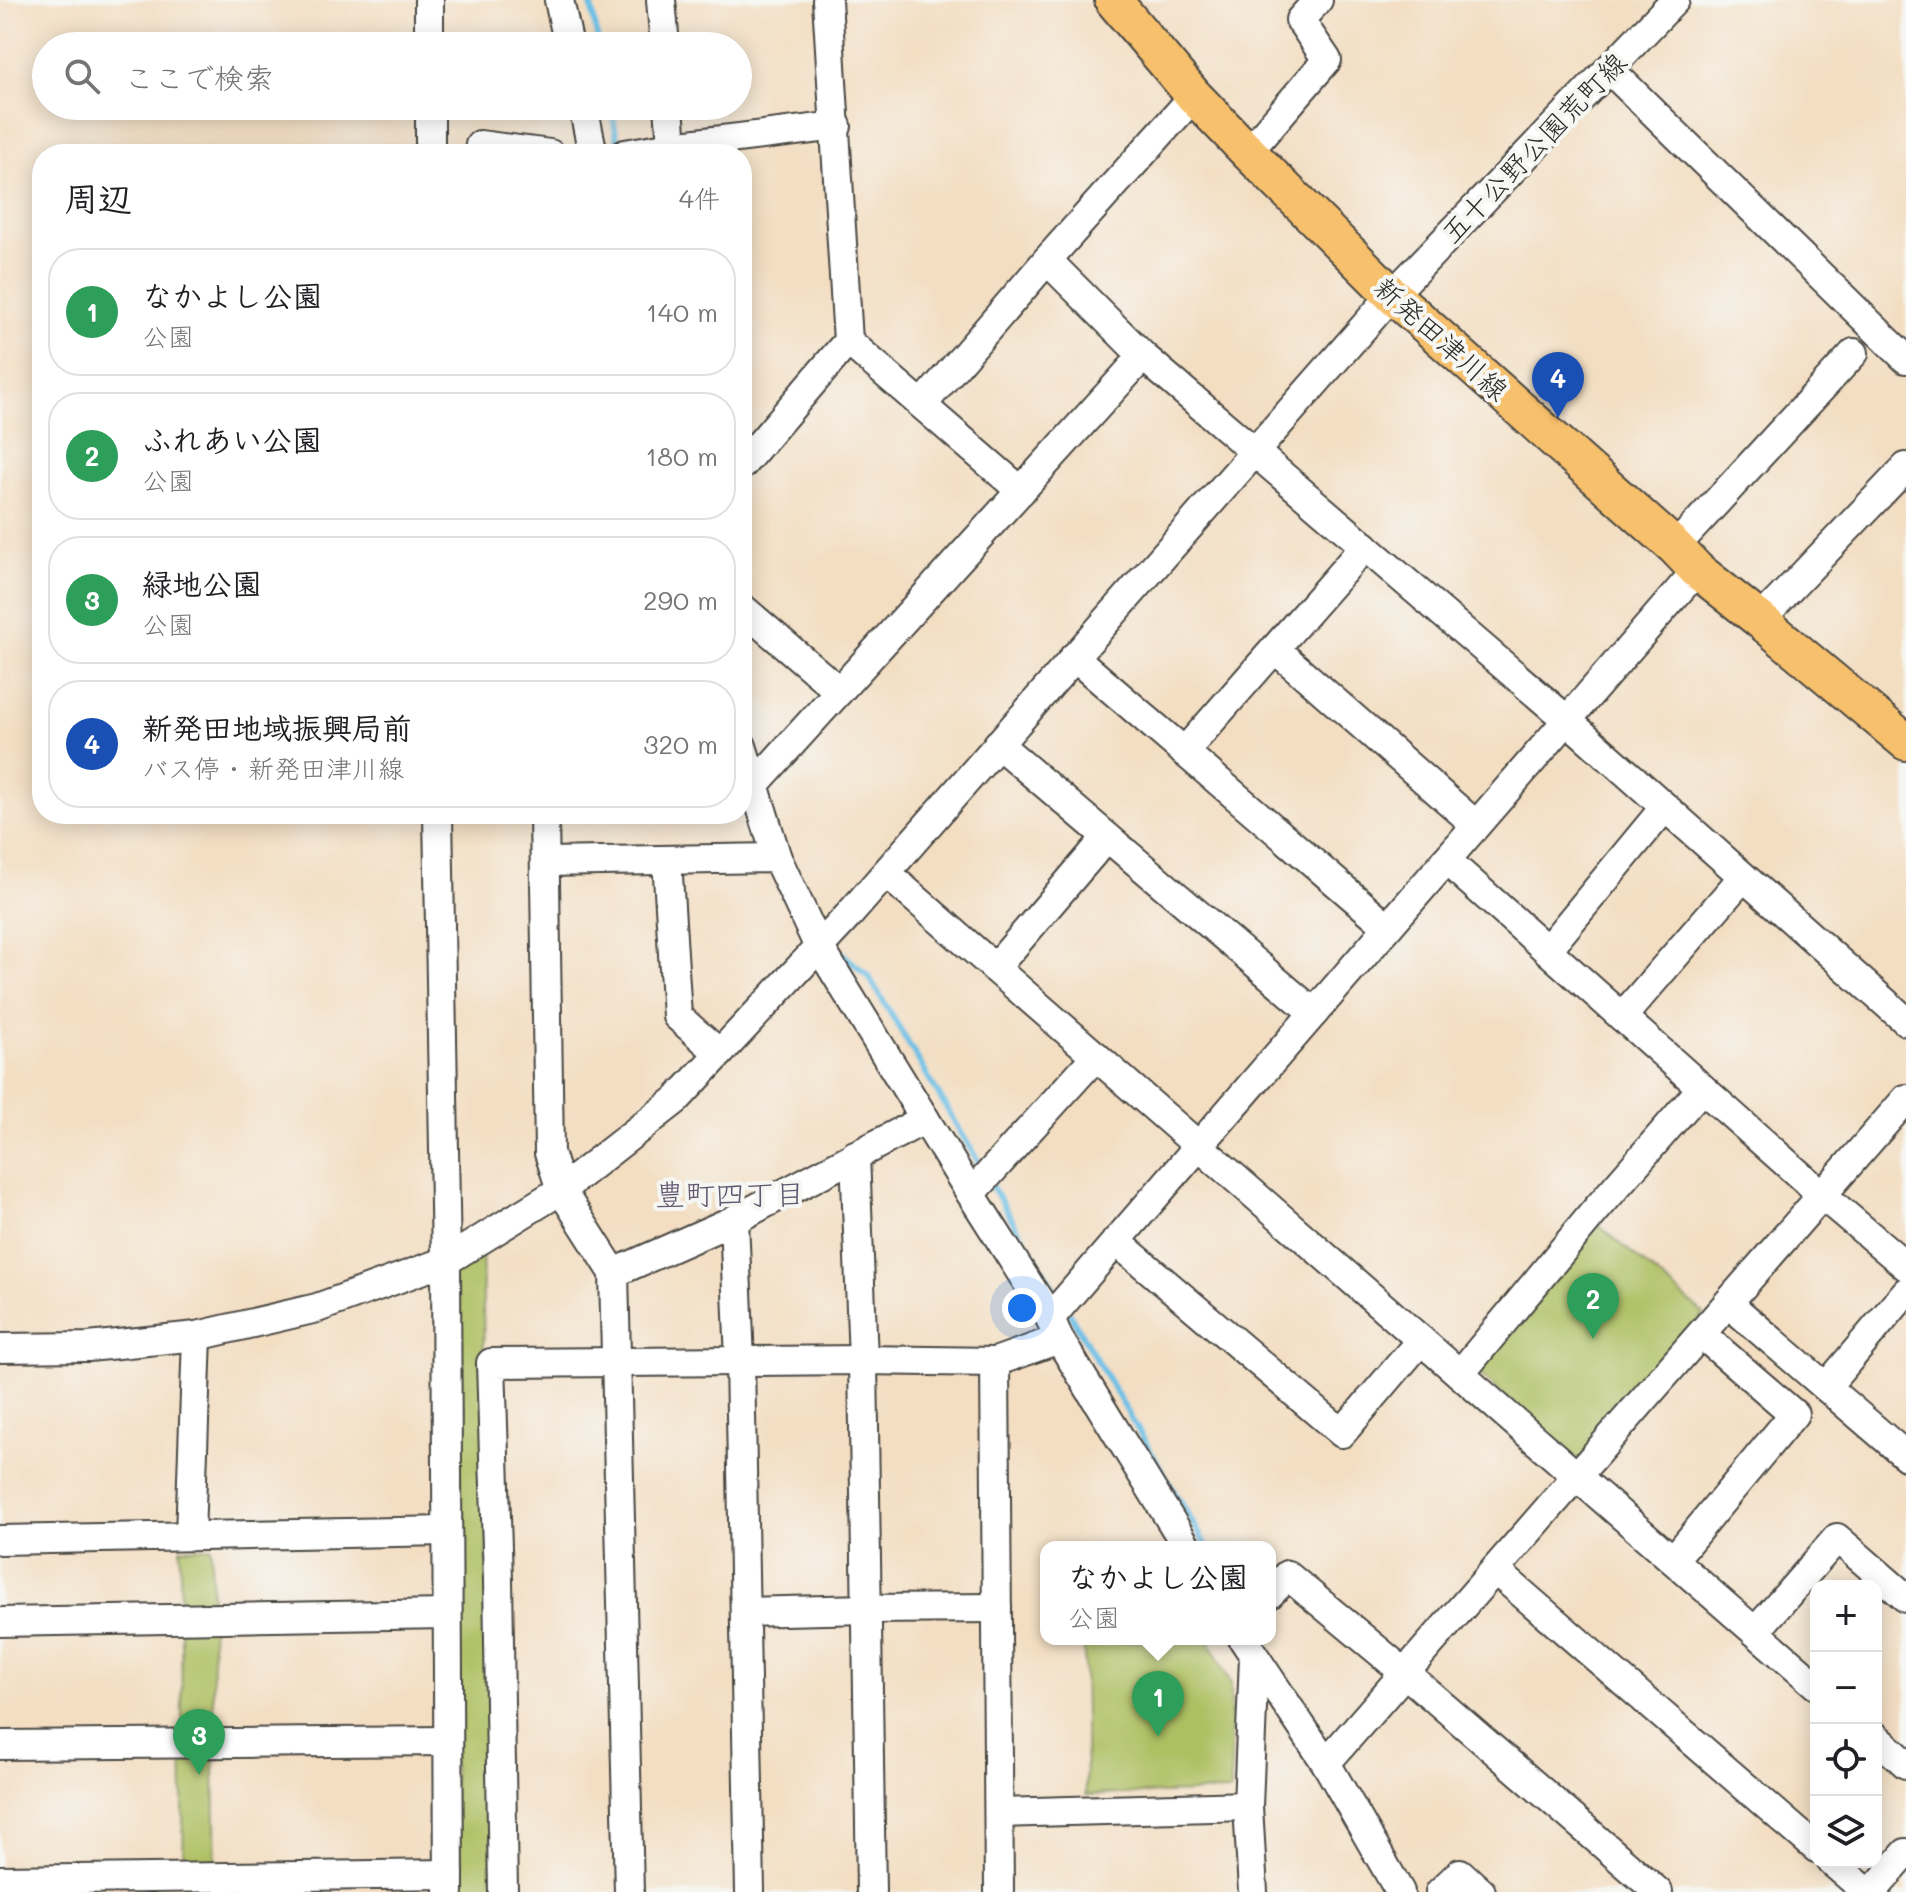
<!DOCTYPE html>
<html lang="ja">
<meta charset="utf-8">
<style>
:root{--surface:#fff;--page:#f6f6f6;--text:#202124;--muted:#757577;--line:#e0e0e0;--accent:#7c3aed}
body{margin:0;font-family:Mali,"Klee One",sans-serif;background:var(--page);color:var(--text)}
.controls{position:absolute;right:24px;bottom:24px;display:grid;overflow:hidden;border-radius:16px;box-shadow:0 4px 20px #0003}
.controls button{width:72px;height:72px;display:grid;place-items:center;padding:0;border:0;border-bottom:2px solid var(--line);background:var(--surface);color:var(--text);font:40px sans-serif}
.you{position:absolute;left:1022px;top:1308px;width:28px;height:28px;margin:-20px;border:6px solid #fff;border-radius:50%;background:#1a73e8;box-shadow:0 0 0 12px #1a73e833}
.badge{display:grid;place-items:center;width:52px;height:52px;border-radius:50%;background:var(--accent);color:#fff;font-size:26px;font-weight:700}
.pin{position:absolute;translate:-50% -66px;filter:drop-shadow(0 2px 4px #0008)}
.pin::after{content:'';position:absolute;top:42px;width:28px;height:24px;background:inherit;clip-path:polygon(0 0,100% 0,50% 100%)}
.popup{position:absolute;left:1040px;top:1541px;width:236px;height:104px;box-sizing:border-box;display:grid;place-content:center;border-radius:16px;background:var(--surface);filter:drop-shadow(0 2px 6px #0005);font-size:26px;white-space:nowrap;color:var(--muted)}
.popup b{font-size:30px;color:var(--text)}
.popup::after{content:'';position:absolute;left:50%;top:100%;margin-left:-16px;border:16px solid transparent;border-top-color:var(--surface)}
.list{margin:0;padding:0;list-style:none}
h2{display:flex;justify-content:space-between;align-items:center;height:104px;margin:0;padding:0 32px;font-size:34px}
h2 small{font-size:26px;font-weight:400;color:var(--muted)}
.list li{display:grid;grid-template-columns:52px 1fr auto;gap:24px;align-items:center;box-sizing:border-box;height:128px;margin:0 16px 16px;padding:0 16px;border:2px solid var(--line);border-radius:32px}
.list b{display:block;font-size:30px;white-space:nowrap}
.list p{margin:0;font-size:26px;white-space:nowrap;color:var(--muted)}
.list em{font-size:26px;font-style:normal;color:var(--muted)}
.icon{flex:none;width:44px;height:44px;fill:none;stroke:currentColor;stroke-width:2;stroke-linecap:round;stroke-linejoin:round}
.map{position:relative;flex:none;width:1906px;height:1892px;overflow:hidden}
.search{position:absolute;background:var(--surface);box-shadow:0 4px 20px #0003;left:32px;top:32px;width:720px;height:88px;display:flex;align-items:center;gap:20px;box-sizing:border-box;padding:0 28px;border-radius:44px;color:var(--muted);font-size:30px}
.panel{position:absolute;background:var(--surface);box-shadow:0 4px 20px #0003;left:32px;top:144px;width:720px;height:680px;border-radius:32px}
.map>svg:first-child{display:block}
.green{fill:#afc063;stroke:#6d7647;stroke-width:2}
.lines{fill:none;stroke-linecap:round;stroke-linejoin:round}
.stream{stroke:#69bfe6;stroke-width:6}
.minor-casing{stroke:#494642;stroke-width:32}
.major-casing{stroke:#494642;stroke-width:40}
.minor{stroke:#fff;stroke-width:28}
.major{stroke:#f7c06c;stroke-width:36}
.labels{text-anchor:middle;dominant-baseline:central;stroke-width:8;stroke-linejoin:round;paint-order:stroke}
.street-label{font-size:28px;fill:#2b2b2b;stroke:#f6f6f2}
.neighbourhood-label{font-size:30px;fill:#615972;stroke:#f6f6f2}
</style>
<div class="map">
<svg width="1906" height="1892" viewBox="0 0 1906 1892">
<rect width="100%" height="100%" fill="#f6f6f2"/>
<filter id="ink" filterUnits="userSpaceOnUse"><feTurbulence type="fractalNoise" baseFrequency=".0125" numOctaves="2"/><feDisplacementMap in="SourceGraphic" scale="16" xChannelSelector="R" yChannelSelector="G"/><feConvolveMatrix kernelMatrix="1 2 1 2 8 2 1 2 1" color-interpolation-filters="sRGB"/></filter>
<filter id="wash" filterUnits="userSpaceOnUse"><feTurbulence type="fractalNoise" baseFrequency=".006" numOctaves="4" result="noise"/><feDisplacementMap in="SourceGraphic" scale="32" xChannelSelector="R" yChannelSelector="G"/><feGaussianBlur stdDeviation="1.8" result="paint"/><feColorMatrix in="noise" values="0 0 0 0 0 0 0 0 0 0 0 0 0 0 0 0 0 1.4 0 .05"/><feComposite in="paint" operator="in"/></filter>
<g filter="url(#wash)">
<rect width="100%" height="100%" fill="#f3dec2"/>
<g class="green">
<polygon points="1596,1223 1704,1314 1579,1461 1476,1371"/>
<polygon points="482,1243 493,1892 454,1892 450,1263"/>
<polygon points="211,1547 216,1892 184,1892 180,1548"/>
<polygon points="1185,1639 1208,1639 1231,1684 1231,1791 1086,1795 1084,1643"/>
</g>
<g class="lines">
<g class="stream">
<polyline points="590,0 599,46"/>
<polyline points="611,106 619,150"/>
<polyline points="742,708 751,739"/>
<polyline points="834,946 869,977 982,1168"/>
<polyline points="991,1185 1058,1295"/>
<polyline points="1068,1311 1207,1547"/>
</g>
</g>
</g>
<g filter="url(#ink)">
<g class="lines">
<defs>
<g id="minor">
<polyline points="429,0 429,46"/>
<polyline points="559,0 569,46"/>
<polyline points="661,0 665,46"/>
<polyline points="1609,69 1906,359"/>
<polyline points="430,106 430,154"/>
<polyline points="583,106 593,154"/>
<polyline points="669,106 672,146"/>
<polyline points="480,145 550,154"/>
<polyline points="1248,152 1327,60 1300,20 1318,0"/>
<polyline points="625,154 672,146 837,126"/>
<polyline points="1047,260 1143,356"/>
<polyline points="848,341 1021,491"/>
<polyline points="922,405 1047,260 1194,96"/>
<polyline points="742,465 848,341 827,0"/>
<polyline points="1675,547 1854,353"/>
<polyline points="742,608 839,691"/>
<polyline points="1760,620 1906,467"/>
<polyline points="1275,649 1476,825"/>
<polyline points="1074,657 1388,927"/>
<polyline points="998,744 1314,1013"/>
<polyline points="742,746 777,858 818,945 971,1194 1050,1318 1059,1339 1187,1547"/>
<polyline points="1184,752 1365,546"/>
<polyline points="754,785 1143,356 1567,720 1906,1021"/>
<polyline points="438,814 446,1261 449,1892"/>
<polyline points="544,814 549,1153 561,1190 614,1273"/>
<polyline points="667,860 677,1016 719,1053"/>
<polyline points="1446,860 1822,1195 1906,1266"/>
<polyline points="545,862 777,858"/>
<polyline points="886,873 1816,1685"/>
<polyline points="1547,950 1665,807"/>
<polyline points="995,968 1107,837"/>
<polyline points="1622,1017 1743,877"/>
<polyline points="855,1155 863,1360 871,1892"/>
<polyline points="971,1194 1096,1056"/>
<polyline points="734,1220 740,1361 750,1892"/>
<polyline points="1116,1241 1342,1433 1421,1340"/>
<polyline points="1728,1303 1906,1456"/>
<polyline points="1050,1318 1697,570"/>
<polyline points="0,1348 88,1347 197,1336 317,1308 446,1261 561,1190 676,1100 848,916 1392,295 1675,0"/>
<polyline points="995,1362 999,1892"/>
<polyline points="1460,1374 1595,1211 1702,1088"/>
<polyline points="1826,1387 1906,1292"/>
<polyline points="190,1536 197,1336"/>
<polyline points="0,1540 447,1531"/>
<polyline points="1673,1560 1794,1414 1701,1334"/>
<polyline points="1495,1570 1816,1848"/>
<polyline points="1270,1594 1287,1575 1405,1673 1658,1892"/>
<polyline points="745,1612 867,1609 997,1608"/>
<polyline points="0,1622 447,1614"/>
<polyline points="1755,1632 1837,1538 1906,1598"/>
<polyline points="1243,1639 1326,1763 1400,1892"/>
<polyline points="1876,1737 1906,1764"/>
<polyline points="0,1745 448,1741"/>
<polyline points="1326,1763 1906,1099"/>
<polyline points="999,1813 1248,1806"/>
<polyline points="1832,1862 1867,1892"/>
<polyline points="0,1880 449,1874"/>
<polyline points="503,1892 498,1579 491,1363 863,1360 995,1362 1059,1339"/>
<polyline points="629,1892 614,1273 734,1220 925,1119"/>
<polyline points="1253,1892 1248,1806 1254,1657"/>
<polyline points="1440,1892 1460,1873 1481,1892"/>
<polyline points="1872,1892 1906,1853"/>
</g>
<polyline id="major" points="1113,0 1194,96 1248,152 1392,295 1675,547 1697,570 1760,620 1906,742"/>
</defs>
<use href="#minor" class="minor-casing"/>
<use href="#major" class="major-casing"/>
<use href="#minor" class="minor"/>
<use href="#major" class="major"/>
</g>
</g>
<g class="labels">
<g class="street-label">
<text transform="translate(1533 147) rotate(-46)">五十公野公園荒町線</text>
<text transform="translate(1442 338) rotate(42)">新発田津川線</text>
</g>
<g class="neighbourhood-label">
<text x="730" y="1193">豊町四丁目</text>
</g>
</g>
</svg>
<div class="controls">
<button>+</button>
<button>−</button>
<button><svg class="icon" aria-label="locate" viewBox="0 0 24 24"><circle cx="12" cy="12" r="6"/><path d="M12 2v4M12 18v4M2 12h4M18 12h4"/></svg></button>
<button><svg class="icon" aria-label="layers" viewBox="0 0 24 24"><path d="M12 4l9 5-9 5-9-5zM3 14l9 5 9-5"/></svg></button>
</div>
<div class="you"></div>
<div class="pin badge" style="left:1158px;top:1737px;background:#2e9e5b">1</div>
<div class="popup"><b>なかよし公園</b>公園</div>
<div class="pin badge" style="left:1593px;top:1339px;background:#2e9e5b">2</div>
<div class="pin badge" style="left:199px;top:1775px;background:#2e9e5b">3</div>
<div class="pin badge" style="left:1558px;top:418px;background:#1a4fb4">4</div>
<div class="search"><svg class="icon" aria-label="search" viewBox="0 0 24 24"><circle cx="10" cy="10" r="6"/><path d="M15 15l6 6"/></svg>ここで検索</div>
<section class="panel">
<h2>周辺<small>4件</small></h2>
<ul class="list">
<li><span class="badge" style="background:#2e9e5b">1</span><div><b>なかよし公園</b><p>公園</p></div><em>140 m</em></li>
<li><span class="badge" style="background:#2e9e5b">2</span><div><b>ふれあい公園</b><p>公園</p></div><em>180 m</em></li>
<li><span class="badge" style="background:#2e9e5b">3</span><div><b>緑地公園</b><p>公園</p></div><em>290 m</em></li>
<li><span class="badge" style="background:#1a4fb4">4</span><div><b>新発田地域振興局前</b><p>バス停 · 新発田津川線</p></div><em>320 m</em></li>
</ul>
</section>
</div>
